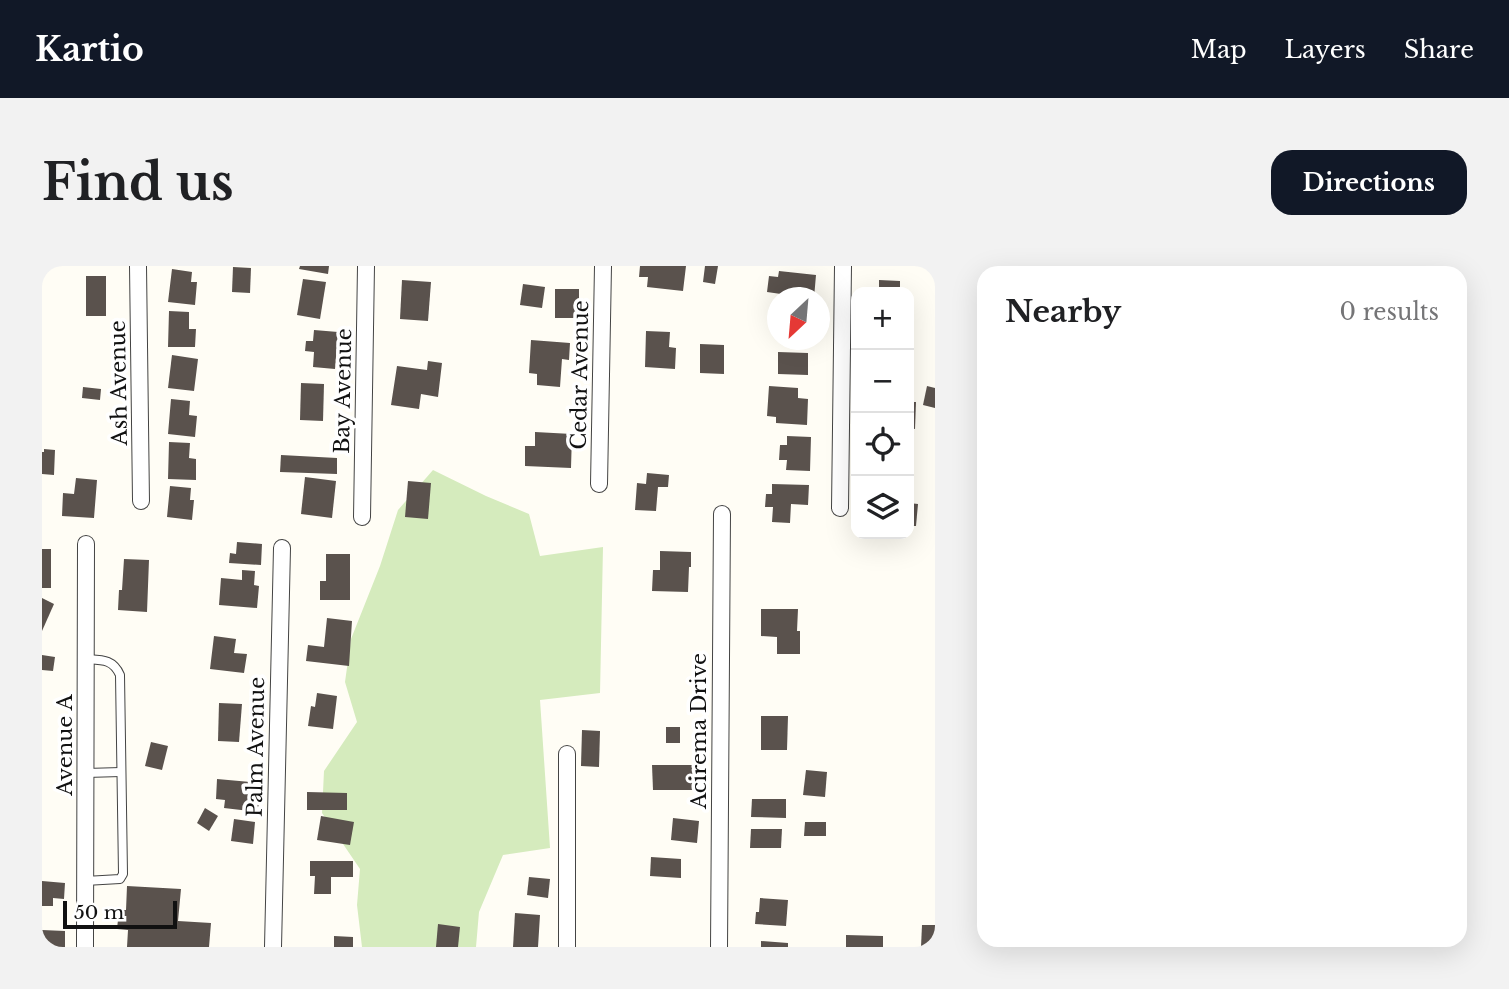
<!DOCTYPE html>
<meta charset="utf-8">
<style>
:root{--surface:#fff;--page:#f2f2f2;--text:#202124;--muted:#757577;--line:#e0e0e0;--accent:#111827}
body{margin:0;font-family:"Libre Baskerville",serif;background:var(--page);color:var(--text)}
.controls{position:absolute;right:21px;top:21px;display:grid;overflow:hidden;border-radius:14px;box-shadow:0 7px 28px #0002}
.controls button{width:63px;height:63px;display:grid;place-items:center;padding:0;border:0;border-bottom:2px solid var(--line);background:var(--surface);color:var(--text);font:35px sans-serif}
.compass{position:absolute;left:725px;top:21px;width:63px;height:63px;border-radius:50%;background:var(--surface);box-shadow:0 7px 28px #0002;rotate:206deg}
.scale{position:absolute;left:21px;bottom:18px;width:114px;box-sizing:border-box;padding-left:7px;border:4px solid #111;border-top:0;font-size:19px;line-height:24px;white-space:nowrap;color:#111;-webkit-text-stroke:5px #fff;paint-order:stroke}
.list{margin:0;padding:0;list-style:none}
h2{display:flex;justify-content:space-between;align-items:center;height:91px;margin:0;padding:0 28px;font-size:30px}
h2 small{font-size:23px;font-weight:400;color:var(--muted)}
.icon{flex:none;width:38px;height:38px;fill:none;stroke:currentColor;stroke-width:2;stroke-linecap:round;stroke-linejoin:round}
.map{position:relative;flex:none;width:893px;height:681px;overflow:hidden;border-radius:21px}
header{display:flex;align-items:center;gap:42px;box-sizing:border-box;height:98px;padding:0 35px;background:var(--accent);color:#fff}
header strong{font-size:33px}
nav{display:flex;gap:38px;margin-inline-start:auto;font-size:24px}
.intro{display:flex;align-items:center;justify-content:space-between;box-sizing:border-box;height:168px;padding:0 42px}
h1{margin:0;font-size:49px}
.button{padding:18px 32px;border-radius:21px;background:var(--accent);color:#fff;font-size:24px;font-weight:700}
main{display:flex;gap:42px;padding:0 42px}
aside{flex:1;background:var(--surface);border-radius:21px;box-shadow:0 7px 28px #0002}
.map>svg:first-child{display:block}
.green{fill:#d5ebbd}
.building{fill:#5a524d}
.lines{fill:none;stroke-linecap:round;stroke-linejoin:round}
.lane-casing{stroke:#444;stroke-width:10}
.street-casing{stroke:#444;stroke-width:18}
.lane{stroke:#fff;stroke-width:8}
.street{stroke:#fff;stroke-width:16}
.labels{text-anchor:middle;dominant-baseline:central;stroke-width:7;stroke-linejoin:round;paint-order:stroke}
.street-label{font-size:21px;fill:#111;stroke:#fff}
</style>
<header>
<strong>Kartio</strong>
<nav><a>Map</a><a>Layers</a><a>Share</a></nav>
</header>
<div class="intro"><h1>Find us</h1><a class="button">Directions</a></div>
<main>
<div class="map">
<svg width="893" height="681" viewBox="0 0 893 681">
<rect width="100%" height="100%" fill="#fffdf5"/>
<polygon class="green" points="391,204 444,230 487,248 498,290 561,281 558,427 498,434 508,582 461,589 437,646 434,681 320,681 315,639 318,603 280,547 282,505 315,456 303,416 309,373 338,300 356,244"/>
<g class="building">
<polygon points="258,0 287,0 286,8 257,3"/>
<polygon points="598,0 644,0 641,25 605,21 606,11 597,11"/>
<polygon points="663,0 676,0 673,18 661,16"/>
<polygon points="191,1 209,2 208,27 190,26"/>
<polygon points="130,3 150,6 149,16 155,16 153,39 126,36"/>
<polygon points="737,5 774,9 772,32 738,32 739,28 725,26 727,10 736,11"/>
<rect x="44" y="10" width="20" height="40"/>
<polygon points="261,13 284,16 278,53 255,49"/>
<polygon points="360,14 389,16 386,55 358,53"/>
<polygon points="837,14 858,15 858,26 837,26"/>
<polygon points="481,18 503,21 500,42 478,39"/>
<rect x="513" y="23" width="24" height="29"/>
<polygon points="127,45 147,46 147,63 154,63 153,81 126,81"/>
<polygon points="272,64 296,66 293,103 271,101 272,86 263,85 264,75 271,75"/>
<polygon points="604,65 628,66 627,81 634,82 633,103 603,101"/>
<polygon points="489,74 528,77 527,94 520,93 518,121 495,119 495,108 487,107"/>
<polygon points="658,78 682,79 682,108 658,107"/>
<polygon points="736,86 766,87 766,109 736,108"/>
<polygon points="130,89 156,93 152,125 126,122"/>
<polygon points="386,95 400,97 396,131 379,128 377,143 349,139 355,100 385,104"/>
<polygon points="259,117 282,118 281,155 258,154"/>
<polygon points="727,120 756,122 756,132 766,133 765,159 734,157 734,151 725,150"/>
<polygon points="885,120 893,122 893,142 881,139"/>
<polygon points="41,121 59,123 58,134 40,132"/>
<polygon points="129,133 148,135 147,149 155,150 153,171 126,168"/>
<polygon points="867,136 874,136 873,163 867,162"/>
<polygon points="493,166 530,168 529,202 483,200 483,180 493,180"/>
<polygon points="745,170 769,171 768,205 744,204 745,194 737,194 738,179 745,179"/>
<polygon points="127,176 148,177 147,192 154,193 154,214 126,213"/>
<polygon points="2,183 13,184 12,209 0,208 0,186 2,186"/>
<polygon points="239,189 295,192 295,208 238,206"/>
<polygon points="605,207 627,209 626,221 616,221 614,245 593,244 595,217 604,218"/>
<polygon points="263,211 294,215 290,252 259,248"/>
<polygon points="34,212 55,214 52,252 20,250 21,227 32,228"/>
<polygon points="366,215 389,217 386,253 363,251"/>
<polygon points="730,218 767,219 766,239 749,238 748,257 730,256 731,241 723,241 724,228 730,228"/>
<polygon points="128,220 149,222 148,234 152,234 150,254 125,251"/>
<polygon points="867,237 876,238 874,260 867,260"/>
<polygon points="195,276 220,278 219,299 187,297 188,287 194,288"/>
<rect x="0" y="283" width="9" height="39"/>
<polygon points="618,285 649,286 649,301 647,301 646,326 610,325 611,304 618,304"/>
<polygon points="284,288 308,288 308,334 278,334 278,315 284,315"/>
<polygon points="82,293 107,294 105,346 76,344 77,324 80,324"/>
<polygon points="200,304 213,305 212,319 217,320 215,342 177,339 179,312 200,314"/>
<polygon points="0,332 12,338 0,365"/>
<polygon points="719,343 756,343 755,365 758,365 758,388 735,388 735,371 719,370"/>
<polygon points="285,352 310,355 307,400 264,395 266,379 282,381"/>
<polygon points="172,370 194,373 192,387 205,388 202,407 168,403"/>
<polygon points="0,389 13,391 11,405 0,404"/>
<polygon points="275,427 295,430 291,463 266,460 269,440 273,441"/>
<polygon points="177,437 200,438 197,476 176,475"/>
<polygon points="719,450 746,450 745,484 719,484"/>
<rect x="624" y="461" width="14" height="16"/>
<polygon points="540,464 558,465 557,501 539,500"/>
<polygon points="109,476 126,480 120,504 103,500"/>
<polygon points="610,499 656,499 656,524 611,524"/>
<polygon points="764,504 785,506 783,531 761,529"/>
<polygon points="175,513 219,517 216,546 182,542 183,534 174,533"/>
<polygon points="265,526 305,527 305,544 265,544"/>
<polygon points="710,533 744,533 744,552 709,551"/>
<polygon points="163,542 176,550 167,565 155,557"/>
<polygon points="279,550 312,556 308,579 275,574"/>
<polygon points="631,552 657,555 655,577 629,574"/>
<polygon points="192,553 213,556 211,578 189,575"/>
<polygon points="763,556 784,556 784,570 762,570"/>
<polygon points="709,563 740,563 739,582 708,582"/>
<polygon points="609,591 639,593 639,612 608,610"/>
<polygon points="268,595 311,595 311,611 289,611 289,628 272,628 273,610 268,610"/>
<polygon points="487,611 508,613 506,632 485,629"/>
<polygon points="0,615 23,617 22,633 11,632 11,640 0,640"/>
<polygon points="85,620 139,623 136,655 169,657 167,681 85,681 86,664 75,663 77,644 84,644"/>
<polygon points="718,632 746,634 744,660 713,658 714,646 717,646"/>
<polygon points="473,647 498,649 496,681 471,681"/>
<polygon points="396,658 418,661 416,681 394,681"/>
<polygon points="880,659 893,659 893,681 879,681"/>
<polygon points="0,664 23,665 23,681 0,681"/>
<polygon points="804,669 841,670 841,681 804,681"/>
<polygon points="292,670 311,671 311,681 292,681"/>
<polygon points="719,675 746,677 746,681 719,681"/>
</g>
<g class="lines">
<defs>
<g id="lane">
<polyline points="44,507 79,506"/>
<path d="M43 615 78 613 81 608 78 409C71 393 60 394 44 393"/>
</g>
<g id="street">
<polyline points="96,0 99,235"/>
<polyline points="557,218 561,0"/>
<polyline points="798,242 801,0"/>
<polyline points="320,251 324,0"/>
<polyline points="525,488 525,681"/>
<polyline points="43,681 44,278"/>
<polyline points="231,681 240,282"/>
<polyline points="677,681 680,248"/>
</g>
</defs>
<use href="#lane" class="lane-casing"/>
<use href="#street" class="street-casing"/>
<use href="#lane" class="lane"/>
<use href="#street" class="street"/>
</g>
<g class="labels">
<g class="street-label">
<text transform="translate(538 109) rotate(-89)">Cedar Avenue</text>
<text transform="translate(77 117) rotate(-91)">Ash Avenue</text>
<text transform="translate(301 125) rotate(-89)">Bay Avenue</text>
<text transform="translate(657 465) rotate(-90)">Acirema Drive</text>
<text transform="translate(23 479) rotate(-90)">Avenue A</text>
<text transform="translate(214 481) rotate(-89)">Palm Avenue</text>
</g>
</g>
</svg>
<div class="controls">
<button>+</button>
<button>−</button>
<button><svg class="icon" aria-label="locate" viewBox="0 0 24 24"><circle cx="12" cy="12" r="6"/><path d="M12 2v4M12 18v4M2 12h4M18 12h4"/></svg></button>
<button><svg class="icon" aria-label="layers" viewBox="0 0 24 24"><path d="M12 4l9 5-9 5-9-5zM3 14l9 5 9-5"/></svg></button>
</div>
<svg class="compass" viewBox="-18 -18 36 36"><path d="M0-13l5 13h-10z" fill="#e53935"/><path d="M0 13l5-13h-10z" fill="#757577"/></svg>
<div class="scale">50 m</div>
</div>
<aside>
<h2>Nearby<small>0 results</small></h2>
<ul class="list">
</ul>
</aside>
</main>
